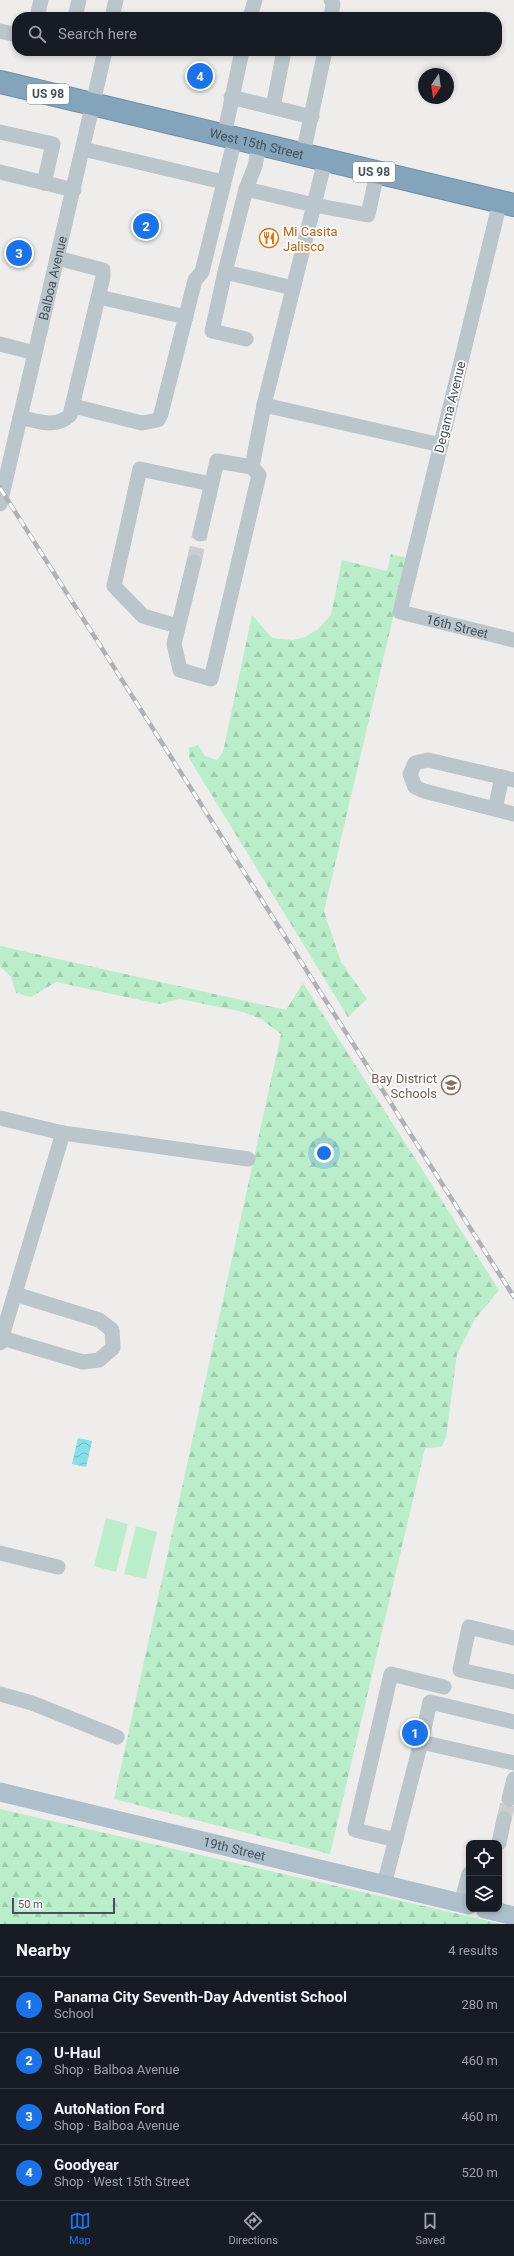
<!DOCTYPE html>
<meta charset="utf-8">
<style>
:root{--surface:#171b24;--page:#242831;--text:#f1f3f6;--muted:#9ea1a6;--line:#363941;--accent:#1a73e8}
body{margin:0;font-family:Roboto,sans-serif;background:var(--page);color:var(--text)}
.controls{position:absolute;right:12px;bottom:12px;display:grid;overflow:hidden;border-radius:8px;box-shadow:0 2px 6px #0003}
.controls button{width:36px;height:36px;display:grid;place-items:center;padding:0;border:0;border-bottom:1px solid var(--line);background:var(--surface);color:var(--text);font:20px sans-serif}
.compass{position:absolute;left:418px;top:68px;width:36px;height:36px;border-radius:50%;background:var(--surface);box-shadow:0 2px 6px #0003;rotate:193deg}
.scale{position:absolute;left:12px;bottom:10px;width:103px;box-sizing:border-box;padding-left:4px;border:2px solid #455259;border-top:0;font-size:11px;line-height:14px;white-space:nowrap;color:#455259;-webkit-text-stroke:3px #fff;paint-order:stroke}
.you{position:absolute;left:324px;top:1153px;width:14px;height:14px;margin:-10px;border:3px solid #fff;border-radius:50%;background:#1a73e8;box-shadow:0 0 0 6px #1a73e833}
.badge{display:grid;place-items:center;width:26px;height:26px;border-radius:50%;background:var(--accent);color:#fff;font-size:13px;font-weight:700}
.pin{position:absolute;translate:-50% -50%;border:2px solid #fff;box-shadow:0 1px 4px #0006}
.list{margin:0;padding:0;list-style:none}
h2{display:flex;justify-content:space-between;align-items:center;height:52px;margin:0;padding:0 16px;font-size:17px}
h2 small{font-size:13px;font-weight:400;color:var(--muted)}
.list li{display:grid;grid-template-columns:26px 1fr auto;gap:12px;align-items:center;box-sizing:border-box;height:56px;padding:0 16px;border-top:1px solid var(--line)}
.list b{display:block;font-size:15px;white-space:nowrap}
.list p{margin:0;font-size:13px;white-space:nowrap;color:var(--muted)}
.list em{font-size:13px;font-style:normal;color:var(--muted)}
.icon{flex:none;width:22px;height:22px;fill:none;stroke:currentColor;stroke-width:2;stroke-linecap:round;stroke-linejoin:round}
.map{position:relative;flex:none;width:514px;height:1924px;overflow:hidden}
.search{position:absolute;background:var(--surface);box-shadow:0 2px 6px #0003;left:12px;right:12px;top:12px;height:44px;display:flex;align-items:center;gap:10px;box-sizing:border-box;padding:0 14px;border-radius:16px;color:var(--muted);font-size:15px}
.sheet{height:276px;background:var(--surface)}
nav{display:flex;justify-content:space-around;align-items:center;box-sizing:border-box;height:56px;border-top:1px solid var(--line);background:var(--surface);font-size:11px;color:var(--muted)}
nav a{display:grid;justify-items:center;gap:2px}
nav .on{color:var(--accent)}
.map>svg:first-child{display:block}
.forest{fill:url(#forest-firs)}
.park{fill:#baedc9}
.water{fill:url(#water-waves)}
.lines{fill:none;stroke-linecap:round;stroke-linejoin:round}
.minor-tunnel{stroke:#cdcdcf;stroke-width:15;stroke-dasharray:15 8;stroke-linecap:butt}
.highway-casing{stroke:#6f8fa7;stroke-width:24}
.minor{stroke:#bac5cc;stroke-width:15}
.major{stroke:#acbfcb;stroke-width:19}
.highway{stroke:#84a4bb;stroke-width:22}
.rail-casing{stroke:#aeb2b7;stroke-width:4.5}
.rail{stroke:#fff;stroke-width:3;stroke-dasharray:9;stroke-linecap:butt}
.labels{text-anchor:middle;dominant-baseline:central;stroke-width:3.5;stroke-linejoin:round;paint-order:stroke}
.shield{fill:#fff;stroke:#7d868b;stroke-width:1}
.shield-label{font-size:12px;font-weight:bold;fill:#455259}
.street-label{font-size:13px;fill:#455259;stroke:#fff}
.food-label{font-size:13px;fill:#c56008;stroke:#fff;text-anchor:start}
.education-label{font-size:13px;fill:#785e54;stroke:#fff;text-anchor:end}
</style>
<div class="map">
<svg width="514" height="1924" viewBox="0 0 514 1924">
<defs>
<pattern id="forest-firs" width="22" height="20" patternUnits="userSpaceOnUse"><rect width="22" height="20" fill="#baedc9"/><path d="M5 1l3.5 6h-7zM16 11l3.5 6h-7z" fill="#a1cdaf"/></pattern>
<pattern id="water-waves" width="16" height="10" patternUnits="userSpaceOnUse"><rect width="16" height="10" fill="#87dfea"/><path d="M0 5q4-4 8 0t8 0" fill="none" stroke="#70b7c1"/></pattern>
</defs>
<rect width="100%" height="100%" fill="#efecec"/>
<g class="forest">
<polygon points="391,554 407,558 324,911 341,962 367,999 348,1017 195,768 189,758 189,748 198,745 205,756 217,760 223,752 252,615 272,638 293,640 305,637 318,629 331,615 342,560 387,571"/>
<polygon points="0,946 286,1010 303,983 499,1290 475,1319 457,1354 446,1438 441,1447 425,1448 330,1854 114,1799 281,1034 261,1019 243,1012 180,999 159,1004 56,982 31,997 16,993 11,977 0,966"/>
<polygon points="0,1809 502,1924 0,1924"/>
</g>
<g class="park">
<polygon points="106,1518 128,1524 116,1572 94,1566"/>
<polygon points="136,1526 157,1532 146,1579 124,1574"/>
</g>
<polygon class="water" points="78,1438 92,1441 86,1467 72,1464"/>
<g class="lines">
<g class="minor-tunnel">
<polyline points="194,562 200,534"/>
<polyline points="504,1819 509,1799"/>
</g>
<defs>
<g id="highway">
<path id="s4" d="M0 82 514 205"/>
</g>
</defs>
<use href="#highway" class="highway-casing"/>
<g class="minor">
<polyline points="37,17 41,0"/>
<polyline points="75,17 79,0"/>
<polyline points="112,17 116,0"/>
<polyline points="250,17 255,0"/>
<polyline points="331,17 333,4 331,0"/>
<polyline points="0,31 17,35"/>
<polyline points="231,97 312,117"/>
<polyline points="273,107 284,51"/>
<polyline points="0,132 53,144 44,183"/>
<polyline points="224,136 242,51"/>
<polyline points="259,144 255,166 246,189 314,205 264,405 441,445"/>
<polyline points="83,149 223,182"/>
<polyline points="303,154 325,51"/>
<polyline points="325,160 314,205 368,215 377,173"/>
<polyline points="0,172 74,190"/>
<polyline points="246,189 225,272 293,288"/>
<path id="s1" d="M500 202 400 612 514 640"/>
<polyline points="225,272 212,331 246,339"/>
<polyline points="99,297 186,317"/>
<polyline points="0,344 35,353"/>
<polyline points="73,406 142,423 158,420 161,414 195,280 202,272 235,138"/>
<path d="M20 417C37 421 56 429 70 415L103 277V270L57 258"/>
<path id="s2" d="M0 504 105 51"/>
<polyline points="200,534 217,461 252,467"/>
<polyline points="194,562 174,644 180,670 211,679 259,475 252,467 264,405"/>
<polyline points="177,626 143,616 114,586 140,469 211,484"/>
<polyline points="514,780 428,760 415,763 410,774 415,787 424,791 514,814"/>
<polyline points="495,809 502,777"/>
<polyline points="0,1118 63,1133 248,1159"/>
<polyline points="2,1338 83,1362 99,1360 113,1348 112,1330 99,1320 15,1294"/>
<polyline points="0,1343 63,1133"/>
<polyline points="0,1553 58,1567"/>
<polyline points="514,1638 469,1627 460,1670 514,1682"/>
<polyline points="0,1694 32,1703 117,1737"/>
<polyline points="421,1742 430,1702 514,1722"/>
<polyline points="509,1799 514,1779"/>
<polyline points="396,1840 355,1830 391,1674 444,1687"/>
<polyline points="499,1843 504,1819"/>
<polyline points="384,1885 421,1742 514,1763"/>
<polyline points="461,1903 469,1874"/>
</g>
<g class="major">
<path id="s3" d="M0 1792 469 1905"/>
<polyline points="485,1909 514,1916"/>
</g>
<use href="#highway" class="highway"/>
<defs>
<polyline id="rail" points="0,488 514,1297"/>
</defs>
<use href="#rail" class="rail-casing"/>
<use href="#rail" class="rail"/>
</g>
<defs>
<symbol id="restaurant-ring" viewBox="-11 -11 22 22"><circle r="9.5" fill="#fff" stroke="#e8710a" stroke-width="1.5"/><path d="M-5-6h1v4h1v-4h1v4h1v-4h1v5L-1.5 .5V6h-2V.5L-5-1ZM5-6V6H3V1.5H1.5Q1.5-4 5-6Z" fill="#e8710a"/></symbol>
<symbol id="school-ring" viewBox="-11 -11 22 22"><circle r="9.5" fill="#fff" stroke="#8d6e63" stroke-width="1.5"/><path d="M0-5L7-2L0 1L-7-2ZM-4 1L0 2.5L4 1V4Q0 6-4 4Z" fill="#8d6e63"/></symbol>
</defs>
<g fill-rule="evenodd">
<use href="#restaurant-ring" x="258" y="227" width="22" height="22"/>
<use href="#school-ring" x="440" y="1074" width="22" height="22"/>
</g>
<g class="labels">
<g class="shield">
<rect x="27" y="84" width="42" height="20" rx="3"/>
<rect x="353" y="162" width="42" height="20" rx="3"/>
</g>
<g class="shield-label">
<text x="48" y="94">US 98</text>
<text x="374" y="172">US 98</text>
</g>
<g class="street-label">
<text stroke="none"><textPath href="#s4" startOffset="264">West 15th Street</textPath></text>
<text stroke="none"><textPath href="#s2" startOffset="232">Balboa Avenue</textPath></text>
<text transform="translate(450 407) rotate(-76)">Degama Avenue</text>
<text stroke="none"><textPath href="#s1" startOffset="481">16th Street</textPath></text>
<text stroke="none"><textPath href="#s3" startOffset="241">19th Street</textPath></text>
</g>
<g class="food-label">
<text x="283" y="231">Mi Casita<tspan x="283" dy="15">Jalisco</tspan></text>
</g>
<g class="education-label">
<text x="437" y="1078">Bay District<tspan x="437" dy="15">Schools</tspan></text>
</g>
</g>
</svg>
<div class="controls">
<button><svg class="icon" aria-label="locate" viewBox="0 0 24 24"><circle cx="12" cy="12" r="6"/><path d="M12 2v4M12 18v4M2 12h4M18 12h4"/></svg></button>
<button><svg class="icon" aria-label="layers" viewBox="0 0 24 24"><path d="M12 4l9 5-9 5-9-5zM3 14l9 5 9-5"/></svg></button>
</div>
<svg class="compass" viewBox="-18 -18 36 36"><path d="M0-13l5 13h-10z" fill="#e53935"/><path d="M0 13l5-13h-10z" fill="#9ea1a6"/></svg>
<div class="scale">50 m</div>
<div class="you"></div>
<div class="pin badge" style="left:415px;top:1733px">1</div>
<div class="pin badge" style="left:146px;top:226px">2</div>
<div class="pin badge" style="left:19px;top:253px">3</div>
<div class="pin badge" style="left:200px;top:76px">4</div>
<div class="search"><svg class="icon" aria-label="search" viewBox="0 0 24 24"><circle cx="10" cy="10" r="6"/><path d="M15 15l6 6"/></svg>Search here</div>
</div>
<section class="sheet">
<h2>Nearby<small>4 results</small></h2>
<ul class="list">
<li><span class="badge">1</span><div><b>Panama City Seventh-Day Adventist School</b><p>School</p></div><em>280 m</em></li>
<li><span class="badge">2</span><div><b>U-Haul</b><p>Shop · Balboa Avenue</p></div><em>460 m</em></li>
<li><span class="badge">3</span><div><b>AutoNation Ford</b><p>Shop · Balboa Avenue</p></div><em>460 m</em></li>
<li><span class="badge">4</span><div><b>Goodyear</b><p>Shop · West 15th Street</p></div><em>520 m</em></li>
</ul>
</section>
<nav>
<a class="on"><svg class="icon" aria-label="map" viewBox="0 0 24 24"><path d="M3 6l6-2 6 2 6-2v14l-6 2-6-2-6 2zM9 4v14M15 6v14"/></svg>Map</a>
<a><svg class="icon" aria-label="directions" viewBox="0 0 24 24"><path d="M12 3l9 9-9 9-9-9zM9 14v-3h6M13 9l2 2-2 2"/></svg>Directions</a>
<a><svg class="icon" aria-label="saved" viewBox="0 0 24 24"><path d="M7 4h10v16l-5-4-5 4z"/></svg>Saved</a>
</nav>
